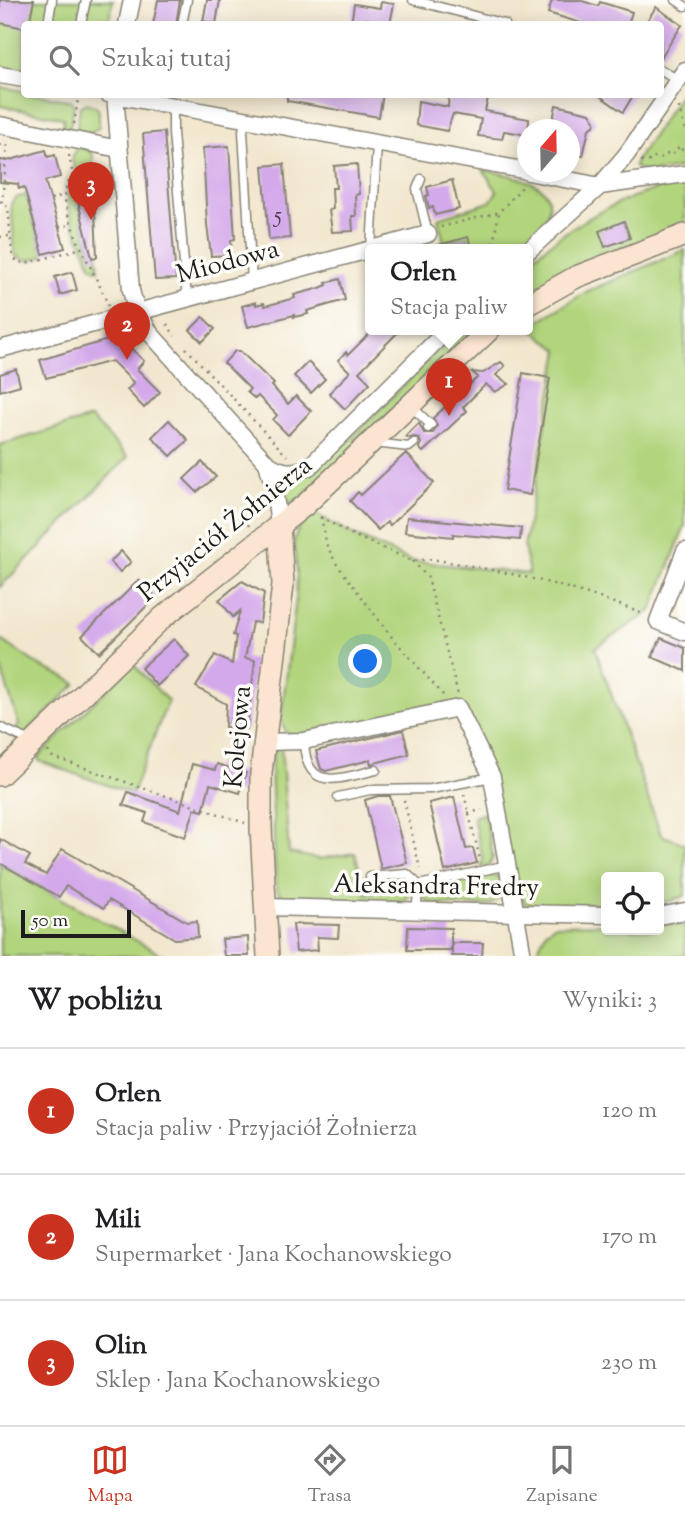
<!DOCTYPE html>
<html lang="pl">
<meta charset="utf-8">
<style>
:root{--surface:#fff;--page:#f2f2f2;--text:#202124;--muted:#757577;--line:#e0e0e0;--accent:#c8321e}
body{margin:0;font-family:"Sorts Mill Goudy",serif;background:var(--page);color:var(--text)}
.controls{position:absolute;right:21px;bottom:21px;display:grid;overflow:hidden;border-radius:7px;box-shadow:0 4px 18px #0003}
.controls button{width:63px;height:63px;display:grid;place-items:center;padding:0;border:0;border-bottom:2px solid var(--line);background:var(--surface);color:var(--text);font:35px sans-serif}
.compass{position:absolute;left:517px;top:119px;width:63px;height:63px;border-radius:50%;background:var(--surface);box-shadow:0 4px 18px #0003;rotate:20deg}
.scale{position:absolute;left:21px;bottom:18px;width:110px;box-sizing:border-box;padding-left:7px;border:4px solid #1c1c1c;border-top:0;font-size:19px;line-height:24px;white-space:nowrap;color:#1c1c1c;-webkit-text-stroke:5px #fdfcf7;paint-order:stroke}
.you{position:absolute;left:366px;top:662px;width:24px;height:24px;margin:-18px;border:5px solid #fff;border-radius:50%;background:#1a73e8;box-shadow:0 0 0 10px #1a73e833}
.badge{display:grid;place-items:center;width:46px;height:46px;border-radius:50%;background:var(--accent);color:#fff;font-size:23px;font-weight:700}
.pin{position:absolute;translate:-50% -58px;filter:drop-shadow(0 2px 4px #0008)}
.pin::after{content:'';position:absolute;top:37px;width:24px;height:21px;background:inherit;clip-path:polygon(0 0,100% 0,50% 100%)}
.popup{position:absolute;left:365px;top:244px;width:168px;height:91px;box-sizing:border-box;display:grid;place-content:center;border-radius:7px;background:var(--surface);filter:drop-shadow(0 2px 5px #0005);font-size:23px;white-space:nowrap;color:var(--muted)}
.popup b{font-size:26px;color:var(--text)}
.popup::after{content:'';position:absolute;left:50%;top:100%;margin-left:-14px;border:14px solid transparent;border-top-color:var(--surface)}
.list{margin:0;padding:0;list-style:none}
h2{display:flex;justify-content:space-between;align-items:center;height:91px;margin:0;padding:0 28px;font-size:30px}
h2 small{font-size:23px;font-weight:400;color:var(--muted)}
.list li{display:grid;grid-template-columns:46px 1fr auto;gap:21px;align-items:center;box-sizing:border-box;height:126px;padding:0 28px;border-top:2px solid var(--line)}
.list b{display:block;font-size:26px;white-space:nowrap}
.list p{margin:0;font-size:23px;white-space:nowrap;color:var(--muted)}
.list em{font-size:23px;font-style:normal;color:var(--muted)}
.icon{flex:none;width:38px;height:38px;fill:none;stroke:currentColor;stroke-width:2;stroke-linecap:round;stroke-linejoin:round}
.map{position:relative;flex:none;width:685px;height:956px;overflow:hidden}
.search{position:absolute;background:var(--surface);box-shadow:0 4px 18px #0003;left:21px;right:21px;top:21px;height:77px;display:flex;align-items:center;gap:18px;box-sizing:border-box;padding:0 24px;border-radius:7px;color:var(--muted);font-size:26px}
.sheet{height:469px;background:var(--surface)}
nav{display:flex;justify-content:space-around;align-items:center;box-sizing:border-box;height:98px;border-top:2px solid var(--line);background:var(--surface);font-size:19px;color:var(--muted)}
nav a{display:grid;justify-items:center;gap:4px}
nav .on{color:var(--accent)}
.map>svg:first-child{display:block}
.green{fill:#b1d47c;stroke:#66784c;stroke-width:2}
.building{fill:#d4a9eb}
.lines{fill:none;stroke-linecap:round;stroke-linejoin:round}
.lane-casing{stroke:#878275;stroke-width:11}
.street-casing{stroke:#878275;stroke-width:19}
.secondary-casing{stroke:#878275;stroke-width:24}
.path{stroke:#878275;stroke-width:2.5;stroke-dasharray:2 5;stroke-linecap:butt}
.lane{stroke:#fff;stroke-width:8}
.street{stroke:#fff;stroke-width:16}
.secondary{stroke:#fce5d0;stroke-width:21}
.labels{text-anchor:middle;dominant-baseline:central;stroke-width:7;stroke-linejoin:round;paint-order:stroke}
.number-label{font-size:23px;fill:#4a3f50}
.street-label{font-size:26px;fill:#1c1c1c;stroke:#fdfcf7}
</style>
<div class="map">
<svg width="685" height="956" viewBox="0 0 685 956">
<rect width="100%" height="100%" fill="#fdfcf7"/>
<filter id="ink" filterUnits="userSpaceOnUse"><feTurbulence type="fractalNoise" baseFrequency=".0143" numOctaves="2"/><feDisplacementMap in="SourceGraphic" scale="14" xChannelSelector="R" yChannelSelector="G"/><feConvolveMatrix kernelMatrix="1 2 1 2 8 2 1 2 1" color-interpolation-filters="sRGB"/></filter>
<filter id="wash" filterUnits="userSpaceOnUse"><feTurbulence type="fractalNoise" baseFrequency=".00686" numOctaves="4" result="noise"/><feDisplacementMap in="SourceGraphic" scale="28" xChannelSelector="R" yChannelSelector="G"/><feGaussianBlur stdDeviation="1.57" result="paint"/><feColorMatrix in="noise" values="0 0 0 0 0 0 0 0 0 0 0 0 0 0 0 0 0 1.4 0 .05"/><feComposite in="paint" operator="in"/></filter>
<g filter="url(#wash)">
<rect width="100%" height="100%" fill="#f2e7ce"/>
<g class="green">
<polygon points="0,0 113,0 108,24 24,24 24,71 0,66"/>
<polygon points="0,87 24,91 24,94 41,95 72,101 74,106 69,133 62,129 64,118 0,106"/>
<path d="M685 87V167C669 169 646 177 634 166L636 161Z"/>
<polygon points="87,103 96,106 99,111 99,126 91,134 81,132 77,127 80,107"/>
<path d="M79 147 90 151 93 156V167L86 172 78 171C70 164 71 154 79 147Z"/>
<path d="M483 170C504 174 564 181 546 217 540 230 527 240 517 250H473L468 237 444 243 438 218 490 202 497 191Z"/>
<path d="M75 179 88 181 94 188 77 187 79 206 90 252H97L99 270 94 268 91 265C82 240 59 207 72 181Z"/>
<path d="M685 182V225L581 264 528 292V262C574 221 624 194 685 182Z"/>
<polygon points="26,195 44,256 26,261 15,255 11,204 15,198"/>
<polygon points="685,250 685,526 651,611 595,648 661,835 685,844 685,896 670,901 659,902 659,877 606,877 606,904 535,906 524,903 520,896 464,707 301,736 286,733 281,719 296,599 297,572 294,541 298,529 316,514 355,536 411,561 529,574 524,546 559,350 528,327 588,291"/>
<polygon points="458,330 476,330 301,498 288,505 286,503 282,493 283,477 344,446"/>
<polygon points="91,418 128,457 0,587 0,445"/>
<polygon points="0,639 40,666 65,677 76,684 19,740 9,734 19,725 0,665"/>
<polygon points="133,664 168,701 132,794 39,761 38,757"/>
<polygon points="281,745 289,853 319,859 355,853 366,894 411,887 412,893 406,899 397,902 282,898 276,888 271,766 275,750"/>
<polygon points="485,813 493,858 489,865 481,867 483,859 473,817"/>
<polygon points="0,864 164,956 0,956"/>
<path d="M489 875 502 877C505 887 502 901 489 905 481 907 440 905 432 903 426 901 427 901 424 896L429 888Z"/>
<polygon points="659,923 685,926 685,956 535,956 546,931 554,925 606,924 606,930 659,930"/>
</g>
<g id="blocks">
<g class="building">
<polygon points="0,0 34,0 29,24 24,24 24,28 0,23"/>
<polygon points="158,0 180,0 176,24 153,24"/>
<polygon points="207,0 220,0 216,24 203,21"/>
<polygon points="552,0 579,0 598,6 600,2 632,12 628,24 584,24 548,13"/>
<polygon points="381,2 394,4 390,24 366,19 365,24 351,24 354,4 380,8"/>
<polygon points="656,7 682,25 661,57 661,24 645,24"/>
<polygon points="287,94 383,94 379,117 287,101"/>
<polygon points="449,94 489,94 485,111 529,119 528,135 504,131 502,139 478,136 481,119 453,114 447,131 416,125 418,101 448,107"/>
<polygon points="597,94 634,94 623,112"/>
<polygon points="556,105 590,113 595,121 594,126 589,129 583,156 570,153 570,130 551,130"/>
<polygon points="164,132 176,279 155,280 143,134"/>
<polygon points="229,146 235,239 231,240 232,255 211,256 207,225 203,148"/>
<polygon points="46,150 48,157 55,155 60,177 45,181 65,248 43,254 24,187 19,189 18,184 0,182 0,160 7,161"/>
<polygon points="284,164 290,238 269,240 263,166"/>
<polygon points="357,164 359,194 355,195 356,216 352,216 353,231 332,232 329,210 333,209 332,188 336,188 334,166"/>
<polygon points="452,180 459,209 435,215 433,207 429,208 426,196 429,195 427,187"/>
<polygon points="94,186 97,257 92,258 79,206 77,187"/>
<polygon points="624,221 630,238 605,247 599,231"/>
<polygon points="468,237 472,250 435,250 435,246"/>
<polygon points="72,272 77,290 60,295 55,277"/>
<polygon points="340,279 345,300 307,311 308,314 294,317 294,315 248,327 242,306 256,302 256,305 264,303 265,306 295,298 294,295 320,288 327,285 326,283"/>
<polygon points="203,317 215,329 202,342 190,330"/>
<polygon points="121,328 130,347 144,361 137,369 160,392 144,408 127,390 134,383 112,361 46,378 40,360 108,340 105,336"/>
<polygon points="373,330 400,330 359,372 370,383 345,409 329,393 350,372 338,360 346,352 348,355"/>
<polygon points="235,351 240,351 274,384 272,386 288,404 296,396 311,411 288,435 273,420 277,415 258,396 255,399 247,392 250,389 224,363"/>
<polygon points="308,362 325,379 311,393 294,376"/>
<polygon points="501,362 505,366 496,375 509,384 495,392 486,384 463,407 467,411 423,452 419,448 421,443 419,438 414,437 409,438 406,436 419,423 424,433 433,433 437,426 433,418 478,377 472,372 483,373"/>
<polygon points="16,369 20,385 0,391 0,374"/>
<polygon points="523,373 550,378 530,495 504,490"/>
<polygon points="169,420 188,440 171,456 152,437"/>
<polygon points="406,453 434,483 390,525 387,522 378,530 350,501 358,492 361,495"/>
<polygon points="202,462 216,477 197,492 184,479"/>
<polygon points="407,517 521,528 520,540 453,534 453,537 405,532"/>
<polygon points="121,551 131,562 120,572 110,562"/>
<polygon points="139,580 156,597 99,653 82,636"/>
<polygon points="242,581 264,593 260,623 252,622 245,658 255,660 247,729 225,727 226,704 196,687 215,655 232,664 236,636 233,635 240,611 233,617 219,600"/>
<polygon points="661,638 685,648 685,671 652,657"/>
<polygon points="174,639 189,656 157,686 141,668"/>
<polygon points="403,730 409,754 371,764 370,760 326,771 321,769 316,751"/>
<polygon points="192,764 215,770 217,764 246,773 240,793 210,784 203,811 195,809 185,837 144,822 147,813 123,805 128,792 180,811"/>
<polygon points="378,796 390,796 407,863 381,869 365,800"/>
<polygon points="454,797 466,849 473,848 477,863 445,871 429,803"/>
<polygon points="0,839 30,856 25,864 46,875 62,849 187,922 197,921 198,937 175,939 109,900 104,908 66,886 59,897 0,863"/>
<polygon points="293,924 339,925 338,938 317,937 318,950 296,952"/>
<polygon points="408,927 451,928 451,950 407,950"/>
<polygon points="248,937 249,956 224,956 222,939"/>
<polygon points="452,943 483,943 482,956 452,956"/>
</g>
</g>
</g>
<g filter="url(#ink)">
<use href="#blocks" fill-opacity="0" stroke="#878275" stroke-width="2"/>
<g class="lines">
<defs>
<g id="lane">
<polyline points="413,0 505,24"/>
<polyline points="676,0 685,6"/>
<polyline points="48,24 52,0"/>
<polyline points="81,24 86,0"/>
<polyline points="182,24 187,0"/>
<polyline points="660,69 678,80"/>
<polyline points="173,107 173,133 187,299"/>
<polyline points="245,120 243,131 252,282"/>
<polyline points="421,179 417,189 428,234"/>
<polyline points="371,249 377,144"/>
<polyline points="412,407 431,425 428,428"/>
<polyline points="374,443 409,447 414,443"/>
<polyline points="0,727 32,742"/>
<path d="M304 741C306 794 339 778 376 770"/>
<polyline points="338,797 370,790 431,789 492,777"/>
<polyline points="370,877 407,874 419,885"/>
<polyline points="416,911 419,885 507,865"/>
</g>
<g id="street">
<polyline points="127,24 132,0"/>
<polyline points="0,75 24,79"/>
<polyline points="108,94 528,171"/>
<polyline points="115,94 131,290 135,306 150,333 267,463 274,488 279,525"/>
<polyline points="0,125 119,149"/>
<polyline points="528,172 600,186 685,174"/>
<polyline points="528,251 600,186 627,154 685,70"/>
<polyline points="0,349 428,234"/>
<path d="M267 463C281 473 293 474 309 467L447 330"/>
<polyline points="685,551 658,621 685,632"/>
<polyline points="265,742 304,741 458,708 492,777 523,956"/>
<polyline points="265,907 606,915"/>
<polyline points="659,916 685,911"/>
</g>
<g id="secondary">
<polyline points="528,304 576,277 685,235"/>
<polyline points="0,775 162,618 306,504 489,330"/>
<polyline points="268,956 261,828 261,773 283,584 279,525"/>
</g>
</defs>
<use href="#lane" class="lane-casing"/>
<use href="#street" class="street-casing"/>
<use href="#secondary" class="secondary-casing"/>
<g class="path">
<polyline points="679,107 685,130"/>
<polyline points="74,124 78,100"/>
<polyline points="0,145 7,145 2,202"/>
<polyline points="69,155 73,176"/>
<polyline points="641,161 649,161 653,157 660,158 666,154 672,155 680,146 685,155"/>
<path d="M95 175 73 176C45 199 100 277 108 306"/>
<polyline points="51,199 64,195"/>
<polyline points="0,201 8,207 12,253 17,262 28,263 82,248"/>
<polyline points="59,227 72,224"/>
<polyline points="441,227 499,212"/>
<polyline points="0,237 10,236"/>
<polyline points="492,250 499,212 523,186"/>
<polyline points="167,324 175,336"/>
<polyline points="186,348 287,456"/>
<path d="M320 517 357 537 413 561 431 559C505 571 576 586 645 615"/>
<polyline points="321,517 327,546 336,563 390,635 444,696"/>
<polyline points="248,526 260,501"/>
<polyline points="413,561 428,578 458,695"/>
<polyline points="48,751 50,756 245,823"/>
<polyline points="464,794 480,859"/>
<polyline points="404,800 420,869"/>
<polyline points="468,813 482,810"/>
</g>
<use href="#lane" class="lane"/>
<use href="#street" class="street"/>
<use href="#secondary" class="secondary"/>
</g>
</g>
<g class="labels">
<g class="number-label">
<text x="278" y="216">5</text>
</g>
<g class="street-label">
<text transform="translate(228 263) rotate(-15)">Miodowa</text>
<text transform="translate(226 530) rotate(-39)">Przyjaciół Żołnierza</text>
<text transform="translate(239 737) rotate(-85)">Kolejowa</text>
<text transform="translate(436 887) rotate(1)">Aleksandra Fredry</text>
</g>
</g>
</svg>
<div class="controls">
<button><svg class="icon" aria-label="locate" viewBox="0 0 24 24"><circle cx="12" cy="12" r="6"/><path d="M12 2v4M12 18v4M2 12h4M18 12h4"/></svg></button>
</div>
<svg class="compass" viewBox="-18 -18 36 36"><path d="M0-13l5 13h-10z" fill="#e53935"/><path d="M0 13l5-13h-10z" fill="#757577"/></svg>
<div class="scale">50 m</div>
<div class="you"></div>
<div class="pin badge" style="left:449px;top:416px">1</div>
<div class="popup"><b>Orlen</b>Stacja paliw</div>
<div class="pin badge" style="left:127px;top:360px">2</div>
<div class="pin badge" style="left:91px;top:220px">3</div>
<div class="search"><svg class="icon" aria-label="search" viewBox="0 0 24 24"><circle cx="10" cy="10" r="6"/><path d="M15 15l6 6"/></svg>Szukaj tutaj</div>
</div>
<section class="sheet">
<h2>W pobliżu<small>Wyniki: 3</small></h2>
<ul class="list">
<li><span class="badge">1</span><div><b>Orlen</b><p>Stacja paliw · Przyjaciół Żołnierza</p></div><em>120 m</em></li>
<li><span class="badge">2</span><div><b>Mili</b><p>Supermarket · Jana Kochanowskiego</p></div><em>170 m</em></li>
<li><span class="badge">3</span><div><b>Olin</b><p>Sklep · Jana Kochanowskiego</p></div><em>230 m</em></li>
</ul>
</section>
<nav>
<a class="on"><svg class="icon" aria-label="map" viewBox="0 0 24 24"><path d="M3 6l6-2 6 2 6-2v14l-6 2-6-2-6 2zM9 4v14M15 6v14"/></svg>Mapa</a>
<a><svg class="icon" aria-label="directions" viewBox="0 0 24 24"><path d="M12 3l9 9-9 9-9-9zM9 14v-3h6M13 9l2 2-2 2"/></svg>Trasa</a>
<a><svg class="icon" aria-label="saved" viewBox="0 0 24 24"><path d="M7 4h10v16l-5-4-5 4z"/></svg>Zapisane</a>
</nav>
